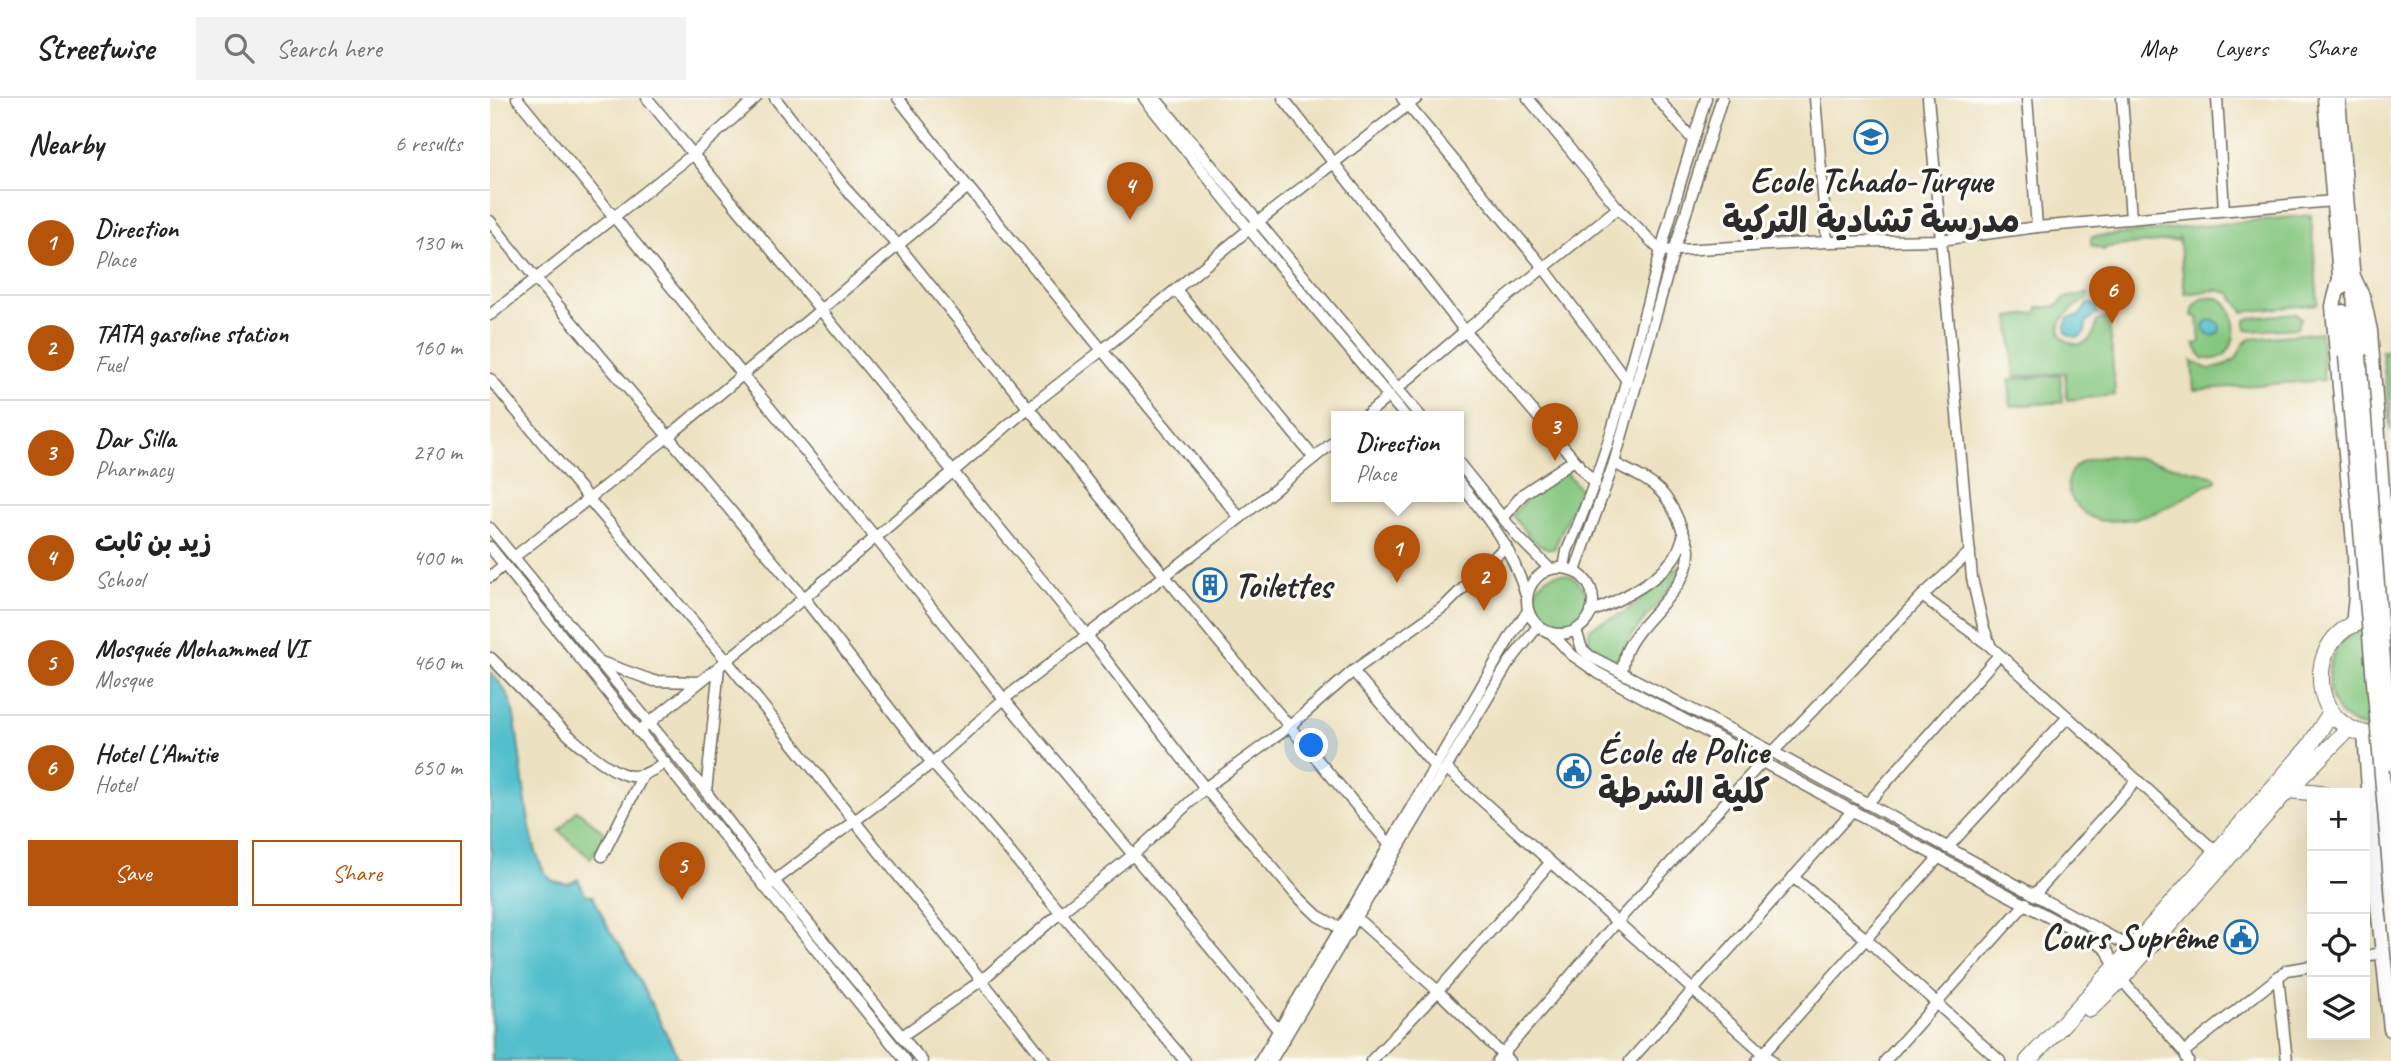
<!DOCTYPE html>
<meta charset="utf-8">
<style>
:root{--surface:#fff;--page:#f2f2f2;--text:#222;--muted:#767676;--line:#e0e0e0;--accent:#b45309}
body{margin:0;font-family:Caveat,"Playpen Sans Arabic",sans-serif;background:var(--page);color:var(--text)}
.controls{position:absolute;right:21px;bottom:21px;display:grid;overflow:hidden;border-radius:0px;box-shadow:0 7px 28px #0002}
.controls button{width:63px;height:63px;display:grid;place-items:center;padding:0;border:0;border-bottom:2px solid var(--line);background:var(--surface);color:var(--text);font:35px sans-serif}
.you{position:absolute;left:822px;top:648px;width:24px;height:24px;margin:-18px;border:5px solid #fff;border-radius:50%;background:#1a73e8;box-shadow:0 0 0 10px #1a73e833}
.badge{display:grid;place-items:center;width:46px;height:46px;border-radius:50%;background:var(--accent);color:#fff;font-size:23px;font-weight:700}
.pin{position:absolute;translate:-50% -58px;filter:drop-shadow(0 2px 4px #0008)}
.pin::after{content:'';position:absolute;top:37px;width:24px;height:21px;background:inherit;clip-path:polygon(0 0,100% 0,50% 100%)}
.popup{position:absolute;left:841px;top:313px;width:133px;height:91px;box-sizing:border-box;display:grid;place-content:center;border-radius:0px;background:var(--surface);filter:drop-shadow(0 2px 5px #0005);font-size:23px;white-space:nowrap;color:var(--muted)}
.popup b{font-size:26px;color:var(--text)}
.popup::after{content:'';position:absolute;left:50%;top:100%;margin-left:-14px;border:14px solid transparent;border-top-color:var(--surface)}
.list{margin:0;padding:0;list-style:none}
h2{display:flex;justify-content:space-between;align-items:center;height:91px;margin:0;padding:0 28px;font-size:30px}
h2 small{font-size:23px;font-weight:400;color:var(--muted)}
.list li{display:grid;grid-template-columns:46px 1fr auto;gap:21px;align-items:center;box-sizing:border-box;height:105px;padding:0 28px;border-top:2px solid var(--line)}
.list b{display:block;font-size:26px;white-space:nowrap}
.list p{margin:0;font-size:23px;white-space:nowrap;color:var(--muted)}
.list em{font-size:23px;font-style:normal;color:var(--muted)}
.actions{display:flex;gap:14px;padding:21px 28px}
.actions a{flex:1;padding:16px 0;border:2px solid var(--accent);border-radius:0px;text-align:center;font-size:24px;color:var(--accent)}
.actions .main{background:var(--accent);color:#fff}
.icon{flex:none;width:38px;height:38px;fill:none;stroke:currentColor;stroke-width:2;stroke-linecap:round;stroke-linejoin:round}
.map{position:relative;flex:none;width:1901px;height:963px;overflow:hidden}
header{display:flex;align-items:center;gap:42px;box-sizing:border-box;height:98px;padding:0 35px;background:var(--surface);border-bottom:2px solid var(--line)}
header strong{font-size:33px}
nav{display:flex;gap:38px;margin-inline-start:auto;font-size:24px}
.search{width:490px;height:63px;background:var(--page);display:flex;align-items:center;gap:18px;box-sizing:border-box;padding:0 24px;border-radius:0px;color:var(--muted);font-size:26px}
main{display:flex}
aside{flex:1;background:var(--surface)}
.map>svg:first-child{display:block}
.green{fill:#85c67f;stroke:#587855;stroke-width:2}
.water{fill:#52bfcc;stroke:#3e757c;stroke-width:2}
.lines{fill:none;stroke-linecap:round;stroke-linejoin:round}
.minor-casing{stroke:#6f6b5f;stroke-width:13}
.major-casing{stroke:#6f6b5f;stroke-width:17}
.highway-casing{stroke:#6f6b5f;stroke-width:18}
.minor{stroke:#fff;stroke-width:10}
.major{stroke:#fff;stroke-width:14}
.highway{stroke:#fff;stroke-width:16}
.major-bridge-casing{stroke:#6f6b5f;stroke-width:17;stroke-linecap:butt}
.major-bridge{stroke:#fff;stroke-width:14}
.labels{text-anchor:middle;dominant-baseline:central;stroke-width:6;stroke-linejoin:round;paint-order:stroke}
.poi-label{font-size:35px;font-weight:bold;fill:#2b2b2b;stroke:#fdfcf7;text-anchor:start}
</style>
<header>
<strong>Streetwise</strong>
<div class="search"><svg class="icon" aria-label="search" viewBox="0 0 24 24"><circle cx="10" cy="10" r="6"/><path d="M15 15l6 6"/></svg>Search here</div>
<nav><a>Map</a><a>Layers</a><a>Share</a></nav>
</header>
<main>
<aside>
<h2>Nearby<small>6 results</small></h2>
<ul class="list">
<li><span class="badge">1</span><div><b>Direction</b><p>Place</p></div><em>130 m</em></li>
<li><span class="badge">2</span><div><b>TATA gasoline station</b><p>Fuel</p></div><em>160 m</em></li>
<li><span class="badge">3</span><div><b>Dar Silla</b><p>Pharmacy</p></div><em>270 m</em></li>
<li><span class="badge">4</span><div><b>زيد بن ثابت</b><p>School</p></div><em>400 m</em></li>
<li><span class="badge">5</span><div><b>Mosquée Mohammed VI</b><p>Mosque</p></div><em>460 m</em></li>
<li><span class="badge">6</span><div><b>Hotel L'Amitie</b><p>Hotel</p></div><em>650 m</em></li>
</ul>
<div class="actions"><a class="main">Save</a><a>Share</a></div>
</aside>
<div class="map">
<svg width="1901" height="963" viewBox="0 0 1901 963">
<rect width="100%" height="100%" fill="#fdfcf7"/>
<filter id="ink" filterUnits="userSpaceOnUse"><feTurbulence type="fractalNoise" baseFrequency=".0143" numOctaves="2"/><feDisplacementMap in="SourceGraphic" scale="14" xChannelSelector="R" yChannelSelector="G"/><feConvolveMatrix kernelMatrix="1 2 1 2 8 2 1 2 1" color-interpolation-filters="sRGB"/></filter>
<filter id="wash" filterUnits="userSpaceOnUse"><feTurbulence type="fractalNoise" baseFrequency=".00686" numOctaves="4" result="noise"/><feDisplacementMap in="SourceGraphic" scale="28" xChannelSelector="R" yChannelSelector="G"/><feGaussianBlur stdDeviation="1.57" result="paint"/><feColorMatrix in="noise" values="0 0 0 0 0 0 0 0 0 0 0 0 0 0 0 0 0 1.4 0 .05"/><feComposite in="paint" operator="in"/></filter>
<g filter="url(#wash)">
<rect width="100%" height="100%" fill="#ece1c0"/>
<g class="green">
<polygon points="1821,117 1828,206 1753,214 1740,195 1727,192 1695,196 1689,138 1689,142 1617,149 1614,152 1601,147 1601,139"/>
<path d="M1598 195V201C1590 206 1580 211 1575 218 1554 242 1602 265 1607 223L1619 219 1625 297 1577 302 1575 275 1525 279 1519 219 1547 215 1548 210 1566 208 1576 200Z"/>
<path d="M1715 199C1722 199 1730 199 1736 205 1751 223 1747 269 1713 260L1704 246 1710 245 1708 219 1702 218C1703 208 1706 204 1715 199Z"/>
<polygon points="1806,215 1811,220 1807,230 1761,233 1756,231 1756,222 1760,220"/>
<polygon points="1831,234 1834,282 1704,292 1702,263 1718,271 1731,269 1746,261 1754,245 1760,241"/>
<polygon points="1892,253 1901,253 1901,333"/>
<polygon points="1570,277 1573,304 1521,308 1519,282"/>
<path d="M1620 358 1648 360 1721 377 1726 380V383C1706 391 1689 405 1669 413 1653 420 1632 423 1615 423 1595 423 1568 394 1581 374 1588 362 1607 359 1620 358Z"/>
<path d="M1076 374 1090 391 1064 451C1045 452 1033 430 1022 417L1042 396Z"/>
<polygon points="1194,464 1190,478 1137,543 1127,564 1102,549 1098,543 1100,531 1107,526 1134,515"/>
<circle cx="1070" cy="502" r="26"/>
<path d="M1883 529 1901 531V630C1891 629 1878 630 1869 628 1834 618 1829 563 1854 542 1862 534 1872 532 1883 529Z"/>
<polygon points="87,712 118,738 100,760 69,733"/>
</g>
<g class="water">
<path d="M1599 205 1607 208V216L1596 224C1597 238 1587 243 1576 235L1575 228 1578 220 1589 218Z"/>
<circle cx="1722" cy="230" r="8"/>
<path d="M0 574C8 582 17 594 21 605 32 637 34 765 62 782 66 784 74 785 78 786L88 781 95 796 103 798 119 832 136 856 190 963H2Z"/>
</g>
</g>
<g filter="url(#ink)">
<g class="lines">
<defs>
<g id="minor">
<polyline points="27,0 386,440 514,601 789,933"/>
<polyline points="157,0 596,536 715,690 806,797 828,818 859,835"/>
<path d="M285 0 360 96 408 147C569 349 731 550 900 747"/>
<polyline points="408,0 478,89"/>
<polyline points="654,0 759,131 916,319"/>
<polyline points="665,0 931,319"/>
<polyline points="793,0 975,233 1105,386"/>
<polyline points="912,0 1054,170 1138,284"/>
<polyline points="1038,0 1128,110 1171,153"/>
<polyline points="1167,0 1203,42"/>
<polyline points="1325,0 1337,144"/>
<polyline points="1438,0 1482,480 1493,528 1501,549 1726,754"/>
<polyline points="1537,0 1547,129"/>
<polyline points="1632,0 1641,120"/>
<polyline points="1727,0 1734,112"/>
<polyline points="0,123 45,180 314,500 442,665 492,721 695,963"/>
<polyline points="1171,153 1337,144 1450,142 1547,129 1843,103"/>
<polyline points="686,192 824,360"/>
<polyline points="0,217 202,57 266,0"/>
<polyline points="0,281 98,400 237,563 556,963"/>
<polyline points="908,290 975,233 1128,110"/>
<polyline points="874,319 899,298"/>
<polyline points="968,364 1029,440 1060,471"/>
<path d="M1124 365C1164 386 1177 389 1193 434 1196 441 1200 448 1199 455 1199 492 1150 520 1136 554 1134 560 1133 568 1132 575"/>
<path d="M968 383C1002 425 1021 448 1037 500"/>
<polyline points="1014,419 1033,396 1084,362"/>
<polyline points="0,430 216,694 284,783 432,963"/>
<polyline points="0,449 416,963"/>
<polyline points="24,459 179,338 478,89 750,420"/>
<path d="M1074 470 1077 453C1120 357 1144 255 1171 153 1184 102 1201 51 1216 0"/>
<circle cx="1070" cy="503" r="33"/>
<polyline points="1085,473 1124,365 1184,153 1232,0"/>
<polyline points="0,479 14,467"/>
<polyline points="1432,498 1500,548"/>
<path d="M1101 514C1128 503 1165 485 1183 461 1189 454 1191 445 1194 436"/>
<polyline points="1086,532 1092,551 1100,558 1283,654 1631,844 1648,844"/>
<polyline points="1061,535 1082,557 1108,575 1612,848 1618,854 1625,870"/>
<path d="M1 560C29 587 106 674 141 678 154 679 165 671 175 664"/>
<polyline points="108,563 164,583 210,584"/>
<polyline points="863,573 945,669"/>
<polyline points="148,634 314,500 538,310 611,253 769,123 927,0"/>
<polyline points="1283,654 1432,498 1480,454"/>
<polyline points="957,671 1282,963"/>
<polyline points="216,694 229,569"/>
<polyline points="1377,706 1509,557"/>
<polyline points="1457,750 1578,619"/>
<polyline points="112,758 153,677"/>
<polyline points="1303,779 1376,841 1510,963"/>
<polyline points="276,789 442,665 514,601 750,420 846,342"/>
<polyline points="1544,797 1647,682"/>
<polyline points="863,817 948,893 1019,963"/>
<polyline points="1875,858 1893,855"/>
<polyline points="1788,878 1797,963"/>
<polyline points="1631,881 1694,954 1698,963"/>
<polyline points="412,938 492,882 570,815 644,756 715,690 799,629 863,573 956,507 1016,448"/>
<polyline points="1694,954 1797,872 1822,868"/>
<polyline points="770,963 860,815 1023,534 1038,513"/>
<polyline points="781,963 1018,566 1048,528"/>
<polyline points="881,963 948,893 1060,765"/>
<polyline points="1007,963 1126,825 1273,663"/>
<polyline points="1140,963 1363,712"/>
<polyline points="1267,963 1449,759"/>
<polyline points="1395,963 1536,805"/>
</g>
<g id="major">
<polyline points="1835,0 1851,190"/>
<polyline points="1848,0 1869,257"/>
<polyline points="1862,176 1873,200 1880,233 1901,509"/>
<polyline points="1850,181 1843,208 1844,222 1865,457 1866,498 1863,527"/>
<polyline points="1853,214 1856,258"/>
<polyline points="1875,636 1887,799 1901,931"/>
</g>
<g id="highway">
<polyline points="1896,439 1901,444"/>
<path d="M1901 523C1809 508 1806 649 1901 636"/>
<polyline points="1798,692 1831,695"/>
<polyline points="1875,719 1881,727"/>
<polyline points="1600,911 1631,881 1794,696 1859,630"/>
<polyline points="1538,963 1625,870 1819,649 1841,614"/>
</g>
</defs>
<use href="#minor" class="minor-casing"/>
<use href="#major" class="major-casing"/>
<use href="#highway" class="highway-casing"/>
<use href="#minor" class="minor"/>
<use href="#major" class="major"/>
<use href="#highway" class="highway"/>
<defs>
<g id="major-bridge">
<polyline points="1869,257 1901,665"/>
<polyline points="1856,258 1901,782"/>
</g>
</defs>
<use href="#major-bridge" class="major-bridge-casing"/>
<use href="#major-bridge" class="major-bridge"/>
</g>
</g>
<defs>
<symbol id="school-ring" viewBox="-11 -11 22 22"><circle r="9.5" fill="#fdfcf7" stroke="#1f6fb2" stroke-width="1.5"/><path d="M0-5L7-2L0 1L-7-2ZM-4 1L0 2.5L4 1V4Q0 6-4 4Z" fill="#1f6fb2"/></symbol>
<symbol id="building-ring" viewBox="-11 -11 22 22"><circle r="9.5" fill="#fdfcf7" stroke="#1f6fb2" stroke-width="1.5"/><path d="M-4-6H4V6H1V3H-1V6H-4ZM-2.5-4.3h1.7v1.8h-1.7ZM.8-4.3h1.7v1.8H.8ZM-2.5-1h1.7V.8h-1.7ZM.8-1h1.7V.8H.8Z" fill="#1f6fb2"/></symbol>
<symbol id="civic-ring" viewBox="-11 -11 22 22"><circle r="9.5" fill="#fdfcf7" stroke="#1f6fb2" stroke-width="1.5"/><path d="M-.6-6.5H3V-4.5H.6V-3L4-1V1h2V6H-6V1h2V-1L-.6-3ZM-1.2 2.5V6h2.4V2.5Z" fill="#1f6fb2"/></symbol>
</defs>
<g fill-rule="evenodd">
<use href="#school-ring" x="1362" y="20" width="38" height="38"/>
<use href="#building-ring" x="701" y="468" width="38" height="38"/>
<use href="#civic-ring" x="1065" y="654" width="38" height="38"/>
<use href="#civic-ring" x="1732" y="820" width="38" height="38"/>
</g>
<g class="labels">
<g class="poi-label">
<text x="1381" y="82" text-anchor="middle">Ecole Tchado-Turque<tspan x="1381" dy="40">مدرسة تشادية التركية</tspan></text>
<text x="744" y="487">Toilettes</text>
<text x="1108" y="653">École de Police<tspan x="1108" dy="40">كلية الشرطة</tspan></text>
<text x="1726" y="839" text-anchor="end">Cours Suprême</text>
</g>
</g>
</svg>
<div class="controls">
<button>+</button>
<button>−</button>
<button><svg class="icon" aria-label="locate" viewBox="0 0 24 24"><circle cx="12" cy="12" r="6"/><path d="M12 2v4M12 18v4M2 12h4M18 12h4"/></svg></button>
<button><svg class="icon" aria-label="layers" viewBox="0 0 24 24"><path d="M12 4l9 5-9 5-9-5zM3 14l9 5 9-5"/></svg></button>
</div>
<div class="you"></div>
<div class="pin badge" style="left:907px;top:485px">1</div>
<div class="popup"><b>Direction</b>Place</div>
<div class="pin badge" style="left:994px;top:513px">2</div>
<div class="pin badge" style="left:1065px;top:363px">3</div>
<div class="pin badge" style="left:640px;top:122px">4</div>
<div class="pin badge" style="left:192px;top:802px">5</div>
<div class="pin badge" style="left:1622px;top:226px">6</div>
</div>
</main>
